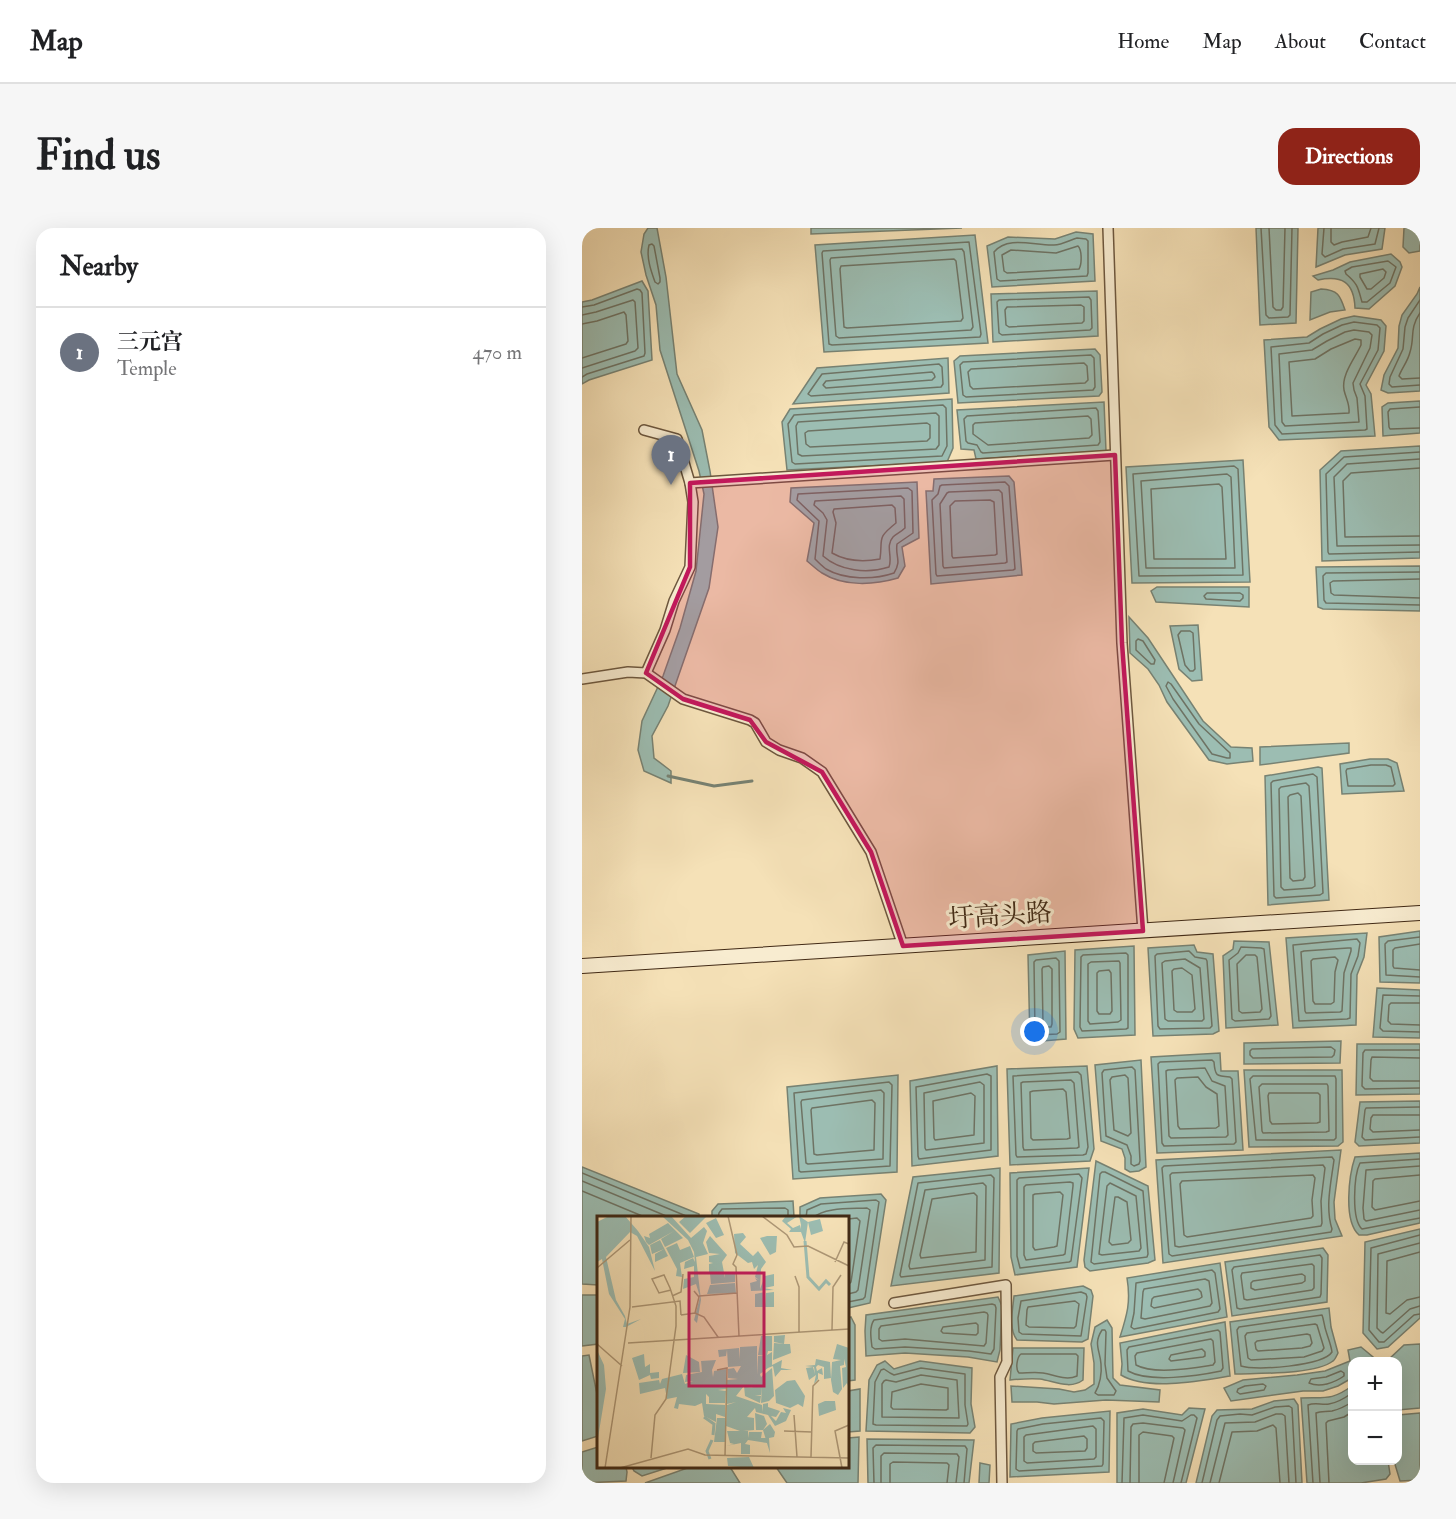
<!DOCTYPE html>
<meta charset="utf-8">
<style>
:root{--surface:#fff;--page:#f6f6f6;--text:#202124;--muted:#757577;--line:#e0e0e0;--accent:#8f2418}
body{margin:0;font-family:"IM FELL Double Pica","Noto Serif SC",serif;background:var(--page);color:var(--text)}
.controls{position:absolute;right:18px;bottom:18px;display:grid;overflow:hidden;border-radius:12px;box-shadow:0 6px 24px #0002}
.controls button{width:54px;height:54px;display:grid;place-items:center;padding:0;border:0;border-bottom:2px solid var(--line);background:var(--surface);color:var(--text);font:30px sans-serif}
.you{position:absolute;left:453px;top:804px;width:21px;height:21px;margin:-15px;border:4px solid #fff;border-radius:50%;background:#1a73e8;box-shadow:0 0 0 9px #1a73e833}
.badge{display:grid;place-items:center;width:39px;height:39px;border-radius:50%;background:var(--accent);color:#fff;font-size:20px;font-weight:700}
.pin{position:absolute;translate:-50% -50px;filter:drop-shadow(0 2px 3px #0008)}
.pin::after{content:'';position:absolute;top:32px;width:21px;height:18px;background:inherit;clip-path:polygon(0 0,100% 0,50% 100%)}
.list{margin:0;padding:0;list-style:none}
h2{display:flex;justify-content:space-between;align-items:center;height:78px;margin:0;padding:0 24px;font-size:26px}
h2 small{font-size:20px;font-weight:400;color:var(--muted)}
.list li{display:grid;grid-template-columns:39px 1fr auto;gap:18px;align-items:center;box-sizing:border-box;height:90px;padding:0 24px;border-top:2px solid var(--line)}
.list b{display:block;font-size:22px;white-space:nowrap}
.list p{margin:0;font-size:20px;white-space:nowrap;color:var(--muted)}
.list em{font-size:20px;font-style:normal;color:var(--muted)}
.map{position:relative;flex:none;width:838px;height:1255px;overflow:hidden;border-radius:18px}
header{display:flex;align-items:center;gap:36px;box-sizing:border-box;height:84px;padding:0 30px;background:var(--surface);border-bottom:2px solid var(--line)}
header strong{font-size:28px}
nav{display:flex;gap:33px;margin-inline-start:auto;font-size:21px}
.intro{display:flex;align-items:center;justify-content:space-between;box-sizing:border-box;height:144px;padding:0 36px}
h1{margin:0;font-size:42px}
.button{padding:15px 27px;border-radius:18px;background:var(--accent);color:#fff;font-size:21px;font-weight:700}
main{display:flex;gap:36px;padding:0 36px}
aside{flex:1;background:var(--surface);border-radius:18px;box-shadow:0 6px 24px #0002}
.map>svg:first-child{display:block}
.water{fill:#9cbdb2;stroke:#778273;stroke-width:1.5}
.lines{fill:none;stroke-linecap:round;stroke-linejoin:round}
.shore{stroke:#6e7364;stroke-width:1.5}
.stream{stroke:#778273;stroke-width:3}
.street-casing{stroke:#6d573e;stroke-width:12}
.secondary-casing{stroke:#402915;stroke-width:16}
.street{stroke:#f8ecd0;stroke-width:9}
.secondary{stroke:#f8ecd0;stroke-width:14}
.marked{fill:#c2185b;fill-opacity:0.2;stroke:#c2185b;stroke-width:4.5;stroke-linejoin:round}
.labels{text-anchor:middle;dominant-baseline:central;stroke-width:6;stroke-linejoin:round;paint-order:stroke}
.street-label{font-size:26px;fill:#402915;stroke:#f8ecd0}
.inset-river{fill:none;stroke:#9cbdb2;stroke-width:3}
.inset-road{fill:none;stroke:#ad9776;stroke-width:1.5}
.view{fill:#c2185b;fill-opacity:0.15;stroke:#c2185b;stroke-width:3}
.inset-edge{fill:none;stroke:#402915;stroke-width:3}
</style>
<header>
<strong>Map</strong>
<nav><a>Home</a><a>Map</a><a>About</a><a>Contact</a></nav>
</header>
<div class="intro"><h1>Find us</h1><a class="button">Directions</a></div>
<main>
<aside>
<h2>Nearby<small></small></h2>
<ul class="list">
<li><span class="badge" style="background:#6b7280">1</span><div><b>三元宫</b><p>Temple</p></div><em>470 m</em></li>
</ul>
</aside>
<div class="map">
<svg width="838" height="1255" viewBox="0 0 838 1255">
<rect width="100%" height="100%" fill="#f5e1b7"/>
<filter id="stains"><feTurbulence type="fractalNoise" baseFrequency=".00333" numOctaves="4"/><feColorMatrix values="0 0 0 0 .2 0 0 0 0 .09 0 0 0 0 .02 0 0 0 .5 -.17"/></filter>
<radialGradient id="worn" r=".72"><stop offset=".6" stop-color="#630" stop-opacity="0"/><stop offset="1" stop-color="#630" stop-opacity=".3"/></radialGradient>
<g class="water">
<polygon points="66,0 75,0 84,49 95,146 120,202 128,243 136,299 127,360 86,478 70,508 72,530 89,543 89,555 62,543 56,522 60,493 81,448 98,400 114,343 122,266 117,243 78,122 74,77 64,47 59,24 62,6"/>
<polygon points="229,0 380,0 229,6"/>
<polygon points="674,0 716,0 714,95 678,97"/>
<polygon points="736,0 803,0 800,21 763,27 734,39"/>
<polygon points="822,0 838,0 838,23 827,25 821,19"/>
<polygon points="494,4 511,6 513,53 410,59 405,18 426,9 473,11"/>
<polygon points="393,7 406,115 242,124 233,17"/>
<path d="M809 26 818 34 820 39 813 58 787 81 773 80C772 54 760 47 736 52L731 48 751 42 768 34Z"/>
<polygon points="60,53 66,63 70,132 7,152 0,156 0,74 10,72"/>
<polygon points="838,59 838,163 806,165 799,162 802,147 816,120 817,98 820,87 835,66"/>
<path d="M739 61C756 62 758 67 763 82L748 84 728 92 729 64Z"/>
<polygon points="515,63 516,108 411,114 409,66"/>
<polygon points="772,88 799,92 804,98 802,123 784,157 789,166 793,208 697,212 687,199 682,112 725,109 738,101 759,91"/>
<polygon points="513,121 518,127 520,164 517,168 376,175 372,133 378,128"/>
<polygon points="366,130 367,165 211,176 235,140"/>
<polygon points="370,171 371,220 365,234 205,242 200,194 208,181"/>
<polygon points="838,173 838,205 801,208 800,179 806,175"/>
<polygon points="522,174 524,223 394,231 392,222 379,221 375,182"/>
<polygon points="838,218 838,330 740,333 738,242 759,223"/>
<polygon points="661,232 668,354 550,355 544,239"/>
<polygon points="427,248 432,254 440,347 349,356 344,263 351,263 352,251"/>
<path d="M335 254 337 310 320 319 323 338 316 350C292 357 262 359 240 345 235 342 230 337 225 333L232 295 208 274 209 260Z"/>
<polygon points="838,338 838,383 741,381 736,379 734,339"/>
<polygon points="575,359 667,359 667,379 574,374 569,363"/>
<polygon points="547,389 566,410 621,493 649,519 670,520 671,533 645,536 627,532 585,474 577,457 566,441 548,425"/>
<polygon points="616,397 620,452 610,453 597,441 588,398"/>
<polygon points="767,515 767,525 678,537 678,519"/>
<polygon points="788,531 806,531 815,535 822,563 760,566 758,536"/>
<polygon points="736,539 740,540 747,672 686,677 683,548"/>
<polygon points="838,703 838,755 798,754 797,709"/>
<polygon points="785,705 782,729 775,747 774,797 711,800 704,710"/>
<polygon points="652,713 687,714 696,797 644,800 641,728 651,721"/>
<polygon points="612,717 615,724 631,726 637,803 631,806 571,808 566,720"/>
<polygon points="552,718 553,807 496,810 492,801 493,722"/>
<polygon points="483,723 484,811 448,814 446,727"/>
<polygon points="795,760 838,762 838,810 791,809"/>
<polygon points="759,813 758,835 662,836 662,815"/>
<polygon points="775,816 838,816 838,866 774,867"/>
<polygon points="638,825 639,843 656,843 661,922 575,925 569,829"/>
<polygon points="559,832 564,939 557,943 548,944 543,941 543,930 540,921 519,913 513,837"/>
<polygon points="415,838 416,928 330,938 328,853"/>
<polygon points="505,838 512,921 508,933 428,937 425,841"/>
<polygon points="662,842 760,842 761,914 756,918 667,919"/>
<polygon points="316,847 315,944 211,951 205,859"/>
<polygon points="838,873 838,915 777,918 773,914 778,874"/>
<polygon points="759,922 752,974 753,991 760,1008 581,1035 574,932"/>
<path d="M838 925V995L785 1007H777C761 993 767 947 773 929Z"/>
<polygon points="514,933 566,958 573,1032 566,1035 508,1043 503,1039 502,1032"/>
<polygon points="0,939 117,986 117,989 16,990 16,1057 0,1056"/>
<polygon points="418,940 417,1045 309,1058 331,949"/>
<polygon points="507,940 495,1039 433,1047 429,1029 428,945"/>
<polygon points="299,966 304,972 288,1075 266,1080 266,990 218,989 218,979 238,970"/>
<polygon points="211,973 212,989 130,989 130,983 136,976"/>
<polygon points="838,1001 838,1090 806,1119 795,1121 781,1105 783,1014"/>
<polygon points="741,1020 746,1027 745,1074 650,1088 643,1034"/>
<path d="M638 1035 645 1089 538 1109C545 1087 549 1074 545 1050Z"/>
<path d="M501 1058 509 1062 511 1068 506 1111 500 1114 435 1112C426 1101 431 1080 432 1068Z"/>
<polygon points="0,1067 16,1067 16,1116 0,1118"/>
<polygon points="416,1069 420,1078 418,1122 415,1134 386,1129 323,1125 284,1128 283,1103 284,1087"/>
<path d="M747 1080 749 1099 756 1125C755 1127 753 1132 751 1133 733 1147 676 1145 653 1146L648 1094Z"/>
<polygon points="269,1089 273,1097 273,1152 266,1153 266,1090"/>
<polygon points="525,1092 530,1100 531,1150 538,1157 578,1162 577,1174 524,1172 472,1176 455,1174 430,1174 429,1158 477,1161 492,1164 503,1162 512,1156 512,1135 509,1116 513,1099"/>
<path d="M643 1094 648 1148C618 1153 565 1163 539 1147L540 1136 538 1115Z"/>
<polygon points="838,1116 838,1180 816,1182 816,1134 805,1133 822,1117"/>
<polygon points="779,1119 791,1129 789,1133 770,1134 770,1150 756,1158 741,1163 721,1163 649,1173 642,1160 661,1152 715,1147 743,1143 768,1133 766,1122"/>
<path d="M431 1120H502L501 1152C488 1162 472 1153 458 1151 448 1150 438 1151 428 1152Z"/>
<polygon points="7,1127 16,1171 16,1208 0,1213 0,1128"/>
<polygon points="303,1133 312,1141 338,1133 390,1140 389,1176 393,1199 388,1205 284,1203 287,1152 295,1137"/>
<path d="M770 1158V1232L806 1233 808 1246 804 1251 779 1255H725L719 1170C743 1169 749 1173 770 1158Z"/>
<polygon points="278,1161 278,1203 266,1204 266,1163"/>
<polygon points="712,1171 716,1177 720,1255 614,1255 630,1188 635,1182 670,1181 692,1173"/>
<polygon points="607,1180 623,1181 604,1255 535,1255 535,1185 561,1181 600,1187"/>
<polygon points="528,1183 527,1244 428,1249 429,1196 460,1190"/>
<polygon points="838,1185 838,1252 818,1253 812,1233 816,1232 816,1187"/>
<polygon points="277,1209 276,1255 205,1255 194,1239 266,1238 266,1210"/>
<polygon points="285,1211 392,1212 387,1255 286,1255"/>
<polygon points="16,1219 16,1238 44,1239 45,1244 44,1253 0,1255 0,1224"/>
<polygon points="398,1235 408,1237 407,1255 397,1255"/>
<polygon points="111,1238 148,1239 158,1255 63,1255"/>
<polygon points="50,1239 50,1238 88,1239 60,1248 52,1243"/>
</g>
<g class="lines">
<g class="shore">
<polyline points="679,0 684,87 687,90 706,89 708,87 710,0"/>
<polyline points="687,0 691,79 694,82 699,82 701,79 703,0"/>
<polyline points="742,0 740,26 743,29 761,21 793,16 797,0"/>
<polyline points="749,0 749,14 752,17 760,14 786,9 789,0"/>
<path d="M495 10 504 11 506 13V45L505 48 418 53 415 51 412 24C426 7 453 18 472 17 480 17 488 12 495 10Z"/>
<polygon points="387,14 399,106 398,109 250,117 247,116 240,25 241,23"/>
<path d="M70 16 72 18 78 50V54L76 56 73 54C69 43 64 29 67 17Z"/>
<path d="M496 18C500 22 500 36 497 41L425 45 422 43 420 27 429 22 474 25Z"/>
<polygon points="380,21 382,24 391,99 389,102 257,110 254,108 248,32 249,30"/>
<polygon points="372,31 374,33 381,90 379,93 265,100 262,99 258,41 259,38"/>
<path d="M806 33 814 39 808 55 785 74H780C776 60 776 56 764 46L763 43 770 39Z"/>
<polygon points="801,41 804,44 802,50 789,61 785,61 778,49 778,46"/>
<polygon points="507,69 509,72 510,100 508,102 420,107 417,105 415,74 417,72"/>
<polyline points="838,72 826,90 823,99 821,121 808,149 807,156 810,159 838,157"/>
<polygon points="499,77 502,79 502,93 500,95 427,99 424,97 423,82 425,79"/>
<polyline points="0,79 12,77 55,61 58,62 60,65 63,125 62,128 5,146 0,149"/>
<path d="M838 85C827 101 833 109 828 124 826 133 820 140 817 148L820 151 838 150"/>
<polyline points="0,87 14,84 51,72 53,74 56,120 53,123 0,140"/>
<polygon points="772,94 795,97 798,100 796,122 778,156 783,168 785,201 783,202 700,206 693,197 689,119 727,115 741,106 760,97"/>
<polyline points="0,96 15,93 42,84 44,87 46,113 44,116 0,130"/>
<polygon points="772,102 787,104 790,107 788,120 771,155 772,162 775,170 777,194 703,198 700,194 697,126 730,122 745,113 763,104"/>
<path d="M773 111 779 112V117C773 130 759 147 762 162 764 171 768 176 767 185L710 188 707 134 733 131 749 121Z"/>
<polygon points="509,127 512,130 513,159 511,162 384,169 381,167 378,137 381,134"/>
<polygon points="502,135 505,138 506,152 503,155 391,161 388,158 386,144 389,141"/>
<polygon points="357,136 360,139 361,156 359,159 229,168 226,166 240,146"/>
<polygon points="350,144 352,146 353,149 350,152 244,160 241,157 244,153"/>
<polygon points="361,177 364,180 365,218 360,228 213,236 210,234 206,196 212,187"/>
<polyline points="838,179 808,181 806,184 807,199 808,201 838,200"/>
<polygon points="514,180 516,183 518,214 516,217 401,225 399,224 395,217 386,215 384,213 382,191 385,188"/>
<polygon points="354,185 357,188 357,217 354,221 220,228 216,226 214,198 216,194"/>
<polygon points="506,188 509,191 510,207 507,210 406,217 391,206 391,197 393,195"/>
<polygon points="345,195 348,197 348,210 345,213 228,219 224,216 223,205 226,203"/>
<polyline points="838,224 762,229 744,246 746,324 747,326 838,324"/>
<polyline points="838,231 765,236 752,249 755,318 838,317"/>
<polygon points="652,238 656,241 661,347 557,348 551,246"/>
<polyline points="838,240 769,245 761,253 763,309 838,308"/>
<polygon points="645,246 649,249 653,340 564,340 559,253"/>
<polygon points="423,254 427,258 433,341 431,342 355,348 354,346 350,272 356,266 358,258 360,257"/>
<polygon points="637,256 640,259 644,331 572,331 569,261"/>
<path d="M326 260 330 263 331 305 315 316C313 329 320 332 312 345 292 352 263 352 244 341 240 338 236 334 233 331L237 293 215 272 216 266Z"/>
<polygon points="417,262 420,265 425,334 423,335 362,340 361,338 358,276 365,265 367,264"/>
<path d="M319 268 322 271 323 300C319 304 314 306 311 309 303 318 311 329 307 339 285 346 258 343 241 328L245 292 241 285 232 277 233 273Z"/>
<polygon points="408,272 412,274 415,326 413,327 371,330 370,328 368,278 373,273"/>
<path d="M310 277 313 280 314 295C294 311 301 310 298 331 282 334 264 333 250 325L254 295 251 284 252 281Z"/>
<polyline points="838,344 744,345 741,348 742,372 744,375 838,377"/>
<polyline points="838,351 751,353 748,355 749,365 752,367 838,370"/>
<polygon points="625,365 658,365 661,367 661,370 658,373 624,371 622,368"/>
<polygon points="599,403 608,403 611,405 613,441 611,443 608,443 603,437 596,407"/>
<polygon points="556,411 561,413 573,432 572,436 569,436 554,422 554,413"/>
<polygon points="586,454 589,456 617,496 648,525 648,530 645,530 630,526 591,471 584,458"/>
<polygon points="789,537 804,537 809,539 813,556 811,558 766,558 764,543 765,541"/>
<polygon points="731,546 735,549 741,665 738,667 694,670 692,668 689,555 691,553"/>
<polygon points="724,555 727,558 733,658 730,660 702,662 699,659 697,561 699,559"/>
<polygon points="716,565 719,568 723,649 721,652 711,653 708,650 706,569 708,567"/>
<polyline points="838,709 806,713 803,716 804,747 838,749"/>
<polygon points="775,711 778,715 776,728 769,746 768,790 765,791 717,793 711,717"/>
<polyline points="838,716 813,720 811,722 811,738 812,740 838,742"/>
<polygon points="659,719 679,720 682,721 689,788 687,791 653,793 650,791 647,732 656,725"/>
<polygon points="766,720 769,720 769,723 762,745 760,783 758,784 724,785 723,783 719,724 722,723"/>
<polygon points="607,723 613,729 624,731 625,733 630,798 628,800 578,801 576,798 573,728 575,726"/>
<polygon points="544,725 546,727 546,800 544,801 500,803 498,799 499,729 501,727"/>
<polygon points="664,727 673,727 675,729 680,781 678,784 660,785 657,783 655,736"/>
<polygon points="753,729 756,732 753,744 752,774 749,776 733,776 731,773 729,733 731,731"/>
<polygon points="474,730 477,733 478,804 475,806 456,807 453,804 452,734 454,732"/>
<polygon points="603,731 618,740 622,791 620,793 586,793 583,791 580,735 583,733"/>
<polygon points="537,733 538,735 539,792 536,794 508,796 506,793 506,736 509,734"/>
<polygon points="467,738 470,741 470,796 469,799 464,799 461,796 460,741 461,739"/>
<polygon points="600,740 610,747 613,781 610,784 595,784 592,782 590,743 592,741"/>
<polygon points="527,742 529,745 530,783 528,786 517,786 515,783 515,745 517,743"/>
<polyline points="838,768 801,767 798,800 801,803 838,804"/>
<polyline points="838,775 809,775 807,777 806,793 809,796 838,797"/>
<polygon points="749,819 753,822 752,827 750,829 671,830 668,827 668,823 670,821"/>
<polyline points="838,822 783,822 781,825 780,858 783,861 838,860"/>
<polyline points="838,830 790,829 789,832 788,850 791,853 838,853"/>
<path d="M630 832 632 834C633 848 634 848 648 849L650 851 654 914 652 916 582 918 580 915 576 836 578 834Z"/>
<polygon points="550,839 553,842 558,933 557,936 552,938 549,936 549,928 545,917 524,908 520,845 522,842"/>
<polygon points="623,840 630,853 643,858 646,907 644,909 589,910 587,908 584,843 586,842"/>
<polygon points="496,844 499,847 506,919 504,926 501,927 435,929 434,927 431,848"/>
<polygon points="405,846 409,848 409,922 337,931 336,928 334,859"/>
<polygon points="543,847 546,850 549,905 546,908 532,902 528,852 530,849"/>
<polygon points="671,848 753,848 754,851 754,910 752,912 674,912 668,851"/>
<polygon points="616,849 624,859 635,866 637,898 634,900 598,901 596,898 593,852 595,850"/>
<polygon points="489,852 492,855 497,919 495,920 442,922 441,919 439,855 441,854"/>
<polygon points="307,854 310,857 308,938 219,944 217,943 212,865"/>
<polygon points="398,854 402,857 402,915 344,922 343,920 342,865"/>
<polygon points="680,856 745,856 746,858 747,903 744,904 681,905 680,903 677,859"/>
<polygon points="481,861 484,864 488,910 485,911 451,912 449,910 448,864 451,863"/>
<polygon points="299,862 302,865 301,931 226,936 224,935 219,874 220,872"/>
<polygon points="389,865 393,868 392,907 353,912 352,910 351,873"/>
<polygon points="687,865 736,865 738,867 738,894 735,895 690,896 688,893 686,868"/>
<polygon points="290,872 293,875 292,922 235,927 232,926 229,882 230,880"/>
<polyline points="838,879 784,880 783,882 780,909 783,912 838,909"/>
<polyline points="838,887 791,887 789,890 788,901 791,904 838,902"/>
<path d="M750 929 752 932C749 955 743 979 750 1001L749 1004 590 1028 587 1026 580 940 582 938Z"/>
<path d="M838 931 778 935C772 947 769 991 780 1001L838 990"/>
<polygon points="741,937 743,940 739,973 740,995 739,998 597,1019 593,1018 588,947 590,945"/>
<polyline points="838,938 784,942 781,980 782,991 784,993 838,982"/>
<polygon points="520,944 523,944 561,963 566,1026 565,1029 512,1036 509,1034 518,946"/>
<polyline points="0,945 109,990"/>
<polygon points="497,946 500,950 489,1033 487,1034 438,1040 435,1028 435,952 437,950"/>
<polygon points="409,947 412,950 410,1039 319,1049 318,1047 336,955"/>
<polygon points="731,947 733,950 730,972 731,988 729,990 605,1009 602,1007 598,956 600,953"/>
<polyline points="838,947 793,951 791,953 790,979 793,982 838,973"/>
<polyline points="0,953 89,990"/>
<polygon points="488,954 491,955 491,958 483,1026 481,1027 444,1032 442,1027 442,959 444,957"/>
<polygon points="401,955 404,958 403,1032 328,1041 327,1038 343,962"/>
<polygon points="528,955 554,968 559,1020 557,1023 520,1027 517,1026 525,958"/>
<polyline points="0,963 65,990"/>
<polygon points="478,964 481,967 475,1018 472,1019 453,1022 451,1019 451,967 453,966"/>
<polygon points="392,965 395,968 394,1024 339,1030 338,1027 350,971"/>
<polygon points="533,969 536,969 545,974 549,1012 546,1015 530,1017 527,1014"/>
<polyline points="136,990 137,985 140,981 203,980 206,982 206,990"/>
<polyline points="224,990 225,982 239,976 294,972 297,974 283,1069 281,1071 266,1074"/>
<path d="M231 990C242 979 270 981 285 980L288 982 276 1062 274 1064 266 1066"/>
<polyline points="266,991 275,990 278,993 269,1054 266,1057"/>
<polyline points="838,1007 789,1020 787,1102 797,1114 802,1114 832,1087 838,1086"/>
<polyline points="838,1015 796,1026 795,1100 799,1104 801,1105 828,1081 838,1078"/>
<polyline points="838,1024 805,1033 804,1085 808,1086 825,1072 838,1069"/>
<polygon points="738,1027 740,1030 739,1066 738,1069 658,1081 655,1080 650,1042 652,1039"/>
<polygon points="730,1036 732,1038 732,1060 730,1062 665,1072 662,1071 659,1048 660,1045"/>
<polygon points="630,1042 633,1045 638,1081 636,1084 552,1101 549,1099 552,1085 554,1055"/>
<polygon points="720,1046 723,1048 723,1053 720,1055 673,1062 669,1060 669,1055 671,1053"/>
<polygon points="623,1051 627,1053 630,1075 628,1078 563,1091 559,1090 561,1064 562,1061"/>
<polygon points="616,1061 619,1064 620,1069 617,1071 572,1080 569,1078 570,1071 572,1069"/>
<polygon points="499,1064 504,1066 505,1069 499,1108 440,1106 437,1104 436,1090 439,1073"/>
<polygon points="493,1073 497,1076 494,1098 492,1100 447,1099 444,1097 445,1082 446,1079"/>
<path d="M410 1076 413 1077 414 1080 412 1121 409 1126 387 1123 323 1119 293 1121 290 1119C289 1111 287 1099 292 1092Z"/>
<polygon points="402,1084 405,1085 406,1087 404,1115 402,1118 323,1111 300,1113 297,1111 297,1101 299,1098"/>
<path d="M740 1087C742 1092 742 1097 744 1103 746 1110 749 1117 750 1124 741 1138 674 1143 659 1138L655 1102 657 1099Z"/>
<polygon points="394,1095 396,1097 396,1105 394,1107 361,1105 359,1103 361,1099"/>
<polygon points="733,1096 735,1097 742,1120 740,1123 722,1129 669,1132 666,1130 663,1108 665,1105"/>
<path d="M520 1102H523L524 1104 523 1136 525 1150 534 1163 532 1167H516L513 1165C518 1157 520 1145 519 1136 518 1122 511 1116 520 1102Z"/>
<path d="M636 1102 638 1104 641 1140 639 1143C615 1148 567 1155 546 1143L545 1122 547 1119Z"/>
<polygon points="725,1106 728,1107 730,1115 728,1118 720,1120 676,1123 674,1121 673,1115 675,1113"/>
<path d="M629 1111 631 1113 633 1134 631 1137C611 1140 572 1147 554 1137L553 1128 555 1125Z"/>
<polygon points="620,1121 623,1124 623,1128 621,1129 589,1133 587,1131 589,1127"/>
<path d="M439 1126H494L496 1128 495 1148C484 1153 473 1147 461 1145 453 1144 445 1145 437 1145 433 1141 435 1129 439 1126Z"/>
<polygon points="339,1140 383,1146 383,1177 386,1196 385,1198 294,1197 291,1196 293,1154 299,1142 302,1141 308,1145 312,1147"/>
<path d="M759 1143 762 1145V1148C752 1155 738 1160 727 1155L729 1151 744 1149Z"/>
<polygon points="339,1147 375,1152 377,1190 300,1189 300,1156 302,1153 304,1152 314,1154"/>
<polygon points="339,1156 366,1160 366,1181 364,1182 311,1181 309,1179 310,1164"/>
<polygon points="681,1156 684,1158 682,1162 658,1166 655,1164 656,1161 663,1158"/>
<polygon points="519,1190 522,1193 521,1236 520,1238 437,1243 434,1241 435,1203 436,1201 461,1196"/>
<polygon points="511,1198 514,1201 514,1229 512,1231 445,1235 442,1233 442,1209 444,1207"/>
<polygon points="502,1208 505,1211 505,1220 503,1223 454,1225 451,1223 451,1216 453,1214"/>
<polyline points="292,1255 291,1220 294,1217 383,1218 385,1221 382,1255"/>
<polyline points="299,1255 299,1228 302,1225 375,1226 377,1229 374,1255"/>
<polyline points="308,1255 308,1236 311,1234 365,1235 367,1237 365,1255"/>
<polyline points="540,1255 542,1190 561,1187 600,1193 609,1187 612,1187 615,1190 599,1255"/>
<polyline points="548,1255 549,1199 551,1196 561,1195 601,1200 603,1202 591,1255"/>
<polyline points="557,1255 557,1207 561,1204 590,1208 592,1210 582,1255"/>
<polyline points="620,1255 635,1192 638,1188 658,1186 670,1187 693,1179 707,1178 710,1180 714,1255"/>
<polyline points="628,1255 643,1195 673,1194 694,1186 700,1186 703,1188 707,1255"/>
<polyline points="637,1255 650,1204 675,1203 691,1197 694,1200 698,1255"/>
<path d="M731 1255 726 1177C733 1174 739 1177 747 1176 755 1175 763 1170 770 1165"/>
<path d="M738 1255 734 1185C739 1183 744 1184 750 1183 758 1181 764 1178 770 1174"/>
<polyline points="747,1255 744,1195 746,1193 762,1189 770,1184"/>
</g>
<polyline class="stream" points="86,548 132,558 170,553"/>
<defs>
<g id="street">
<polyline points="526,0 540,415 561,703"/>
<polyline points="62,202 95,211 108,255 111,274 108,339 92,373 83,402 64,445"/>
<polyline points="108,255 533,227"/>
<polyline points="0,451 46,444 64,445 101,471 168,492 173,495 184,514 197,522 220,530 240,544 289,624 321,718"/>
<polyline points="312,1075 424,1057 425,1134 418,1149 420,1255"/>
</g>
<polyline id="secondary" points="0,738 838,685"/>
</defs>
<use href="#street" class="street-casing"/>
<use href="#secondary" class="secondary-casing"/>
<use href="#street" class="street"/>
<use href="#secondary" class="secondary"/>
</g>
<path class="marked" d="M533 227 540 415 561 703 321 718 289 624 240 544 184 514 168 492 101 471 64 445 108 339V255Z"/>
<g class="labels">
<g class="street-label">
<text transform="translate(418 688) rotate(-4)">圩高头路</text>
</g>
</g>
<g transform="translate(15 988)">
<rect width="252" height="252" fill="#f5e1b7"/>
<path d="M12 0H28L41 15 52 31 58 55 40 20 33 16 9 41 19 84 28 100 30 108 44 103 29 111H26L28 103 12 78 5 43 0 46V6ZM74 0 94 22 107 11 110 15 106 27 111 38 99 41 104 84 100 107 97 104 103 81 99 68 86 73 87 63 97 61V50L87 53 88 46 96 42 98 46 97 36 91 24 66 1ZM89 0H110L93 17 82 6ZM189 0H201L190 7 196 12 203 9V13L204 9 202 0 211 6 223 3 226 15 214 19 211 6 208 27 204 16H192L194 13 185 5ZM119 2 127 19 119 22 109 7ZM71 7 86 22 68 31 64 23 77 15 52 29 49 26 47 20 53 22 52 18ZM146 17 149 21 143 28 156 40 161 35 169 46 164 53 163 73 168 60 177 58V70L167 72 177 74 154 75 153 67 160 65 158 62 162 64 158 61 161 49 157 53 155 46 151 47 138 37 137 18ZM113 20 130 39 125 46 128 62V58L138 57V66L114 68 113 58 116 57H112V48L116 47 112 46V40L123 38 112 37 109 26ZM170 20H180L179 36 173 39 163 22ZM63 24 71 40 58 46V38L67 33 55 38 53 29ZM80 27 83 34 93 30 97 41 83 47 85 61 79 60 80 53 69 32ZM138 67 139 77 110 78 113 69ZM168 76 169 90V77L177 76V91H158V78ZM188 119 187 128H193L194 137 176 144 177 127 187 128 177 126V120ZM164 120H175V135H171L170 139 175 136V149L185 144 184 152 195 154H184L178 161 176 150 171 152 163 158 164 161 175 152 177 180 172 185 164 187 165 169 149 172 165 170 164 179 158 180H164L163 187 148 180 147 170 139 180 165 189 166 196V188L171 187V191L183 195 179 201 174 200 179 205 184 196 189 197 186 192 194 194 189 205 178 210 171 199 159 196 158 192 150 201 157 202V214L146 215H151V222L152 216H165L164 222H169L170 227 151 224 148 228 153 229V238H144V227L129 230 137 228 133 227 130 215H143L129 210 130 189 139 186 130 188V164L141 163 131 162V153L137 152 140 157 144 150 131 151 130 134 129 140 122 141 121 134 142 132 143 143V131L160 130V159L161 140H168L161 139ZM240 128 252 132V173L250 167 246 172 245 152 249 151 247 143V149L243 150 245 173 241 179 236 176 234 164 235 146 244 144 236 143ZM0 134 7 149 9 173 0 228ZM47 138 48 151 53 148V157L62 156V162L54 163 53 159 42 164 35 142ZM89 139 102 146 103 156 86 157ZM219 143 233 146 234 162 227 163V151L221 149 219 151 220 155 225 152 226 159 221 157V163L217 168 219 159 212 164 209 152 216 151 218 158 217 151 208 150 218 149ZM119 144 115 154 116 161 117 155 129 153V173L121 174 129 175 128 187H112V181L109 178V188L128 189V201L119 198V206L107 200 105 187 98 190 82 188 81 193 77 192 80 181 70 183 68 172 43 178 42 167 62 164 63 168 65 163 85 158 88 168 96 165 88 166 89 159 105 156 104 145ZM198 164 208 180 206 191 201 188 193 192 179 187 178 174 190 165ZM228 185H238L239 194 222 200 221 188ZM158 197 167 200 170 208 166 214 173 208 178 216 177 221 172 222 173 237 166 214H159ZM120 202H128V226H117ZM152 241 157 252 131 250 130 242Z" fill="#9cbdb2"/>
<path class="inset-river" d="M208 25 211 61 222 73 229 65 233 69M107 201 117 208 116 219M113 243 110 235 115 224"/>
<path class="inset-road" d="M131 0 140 39 136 48 139 51 142 120M165 0 190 19 197 31 211 30 252 50M238 46 247 26 252 28M0 52 33 24M198 60 202 71V116M97 75 102 81 98 97M75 80 84 76 86 58M102 80 140 77M35 91 83 85 84 99M84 99 98 97 107 101 121 121M235 114 236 71 244 59M31 127 252 113M0 128 25 150M120 154 130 152 128 240M197 199 200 241M187 215 215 216M214 241 216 170 222 164M54 242 58 199 69 183 79 110V90L73 72 67 59 55 63 62 77 74 74M8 252 33 91 34 0M23 252 91 233 108 239 252 242M245 252 238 215 252 209"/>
<path class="view" d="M92 57H167V170H92Z"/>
<rect width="252" height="252" class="inset-edge"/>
</g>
<rect width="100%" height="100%" filter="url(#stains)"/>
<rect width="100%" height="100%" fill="url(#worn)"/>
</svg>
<div class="controls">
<button>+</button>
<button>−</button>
</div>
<div class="you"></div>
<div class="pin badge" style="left:89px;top:257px;background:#6b7280">1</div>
</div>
</main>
